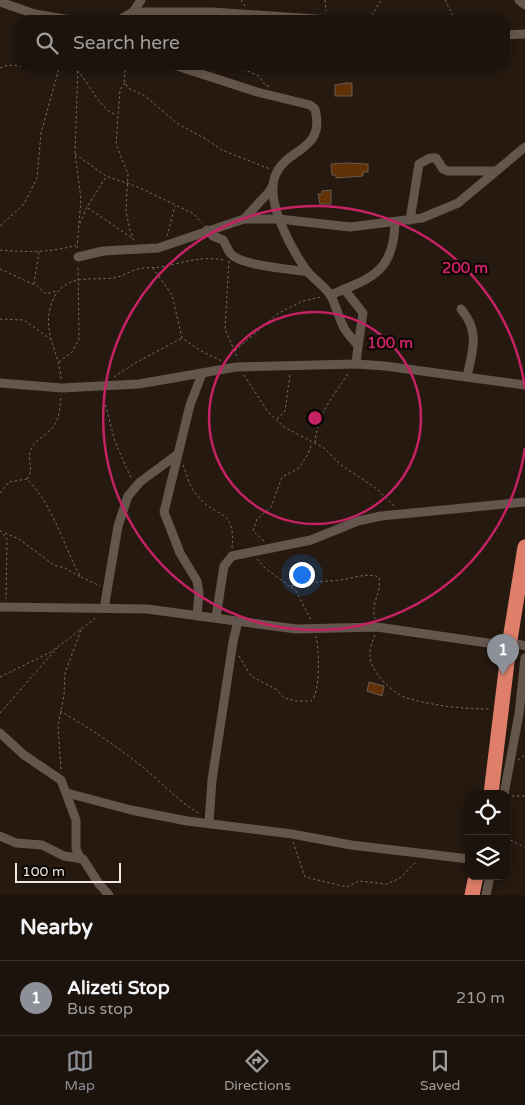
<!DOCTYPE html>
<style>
:root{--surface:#1c130c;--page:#251c15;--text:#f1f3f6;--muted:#a09e9d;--line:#3a322d;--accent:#8c9099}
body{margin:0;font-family:"Varela Round",sans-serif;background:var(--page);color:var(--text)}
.controls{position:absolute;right:15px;bottom:15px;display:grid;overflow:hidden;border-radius:10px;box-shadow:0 2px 8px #0003}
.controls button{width:45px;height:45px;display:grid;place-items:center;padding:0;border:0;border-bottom:1px solid var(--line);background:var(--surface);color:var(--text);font:25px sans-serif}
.scale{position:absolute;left:15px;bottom:12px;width:106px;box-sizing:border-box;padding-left:5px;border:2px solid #efe6e0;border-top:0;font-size:14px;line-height:18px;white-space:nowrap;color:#efe6e0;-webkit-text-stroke:4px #0a0603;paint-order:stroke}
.you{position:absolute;left:301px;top:574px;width:18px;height:18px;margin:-12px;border:4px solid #fff;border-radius:50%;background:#1a73e8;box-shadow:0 0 0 8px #1a73e833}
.badge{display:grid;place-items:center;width:32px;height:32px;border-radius:50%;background:var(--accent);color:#fff;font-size:16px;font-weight:700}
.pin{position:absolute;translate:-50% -41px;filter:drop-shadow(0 1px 2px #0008)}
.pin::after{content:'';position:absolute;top:26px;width:18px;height:15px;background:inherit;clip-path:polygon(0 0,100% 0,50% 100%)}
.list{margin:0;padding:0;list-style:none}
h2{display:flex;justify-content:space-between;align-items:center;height:65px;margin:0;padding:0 20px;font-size:21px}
h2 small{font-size:16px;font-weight:400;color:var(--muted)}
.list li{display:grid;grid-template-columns:32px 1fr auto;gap:15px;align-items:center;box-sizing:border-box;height:75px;padding:0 20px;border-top:1px solid var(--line)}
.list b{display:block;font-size:19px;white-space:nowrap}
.list p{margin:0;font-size:16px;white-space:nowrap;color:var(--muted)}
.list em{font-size:16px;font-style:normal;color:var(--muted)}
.icon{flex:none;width:28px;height:28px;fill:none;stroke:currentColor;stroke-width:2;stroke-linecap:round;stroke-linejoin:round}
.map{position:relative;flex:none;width:525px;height:895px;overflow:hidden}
.search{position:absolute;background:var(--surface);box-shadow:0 2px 8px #0003;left:15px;right:15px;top:15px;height:55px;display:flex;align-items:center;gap:12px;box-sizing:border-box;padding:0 18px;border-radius:15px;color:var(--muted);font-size:19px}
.sheet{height:140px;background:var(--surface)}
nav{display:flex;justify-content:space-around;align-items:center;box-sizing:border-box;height:70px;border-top:1px solid var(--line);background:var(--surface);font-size:14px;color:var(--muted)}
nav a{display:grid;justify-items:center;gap:2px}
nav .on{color:var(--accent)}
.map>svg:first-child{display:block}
.building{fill:#603205;stroke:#695a50}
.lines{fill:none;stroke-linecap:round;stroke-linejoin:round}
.path{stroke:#776c64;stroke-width:1;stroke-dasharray:2.5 2.5;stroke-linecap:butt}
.street{stroke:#64564c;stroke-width:9}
.highway{stroke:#df7f6a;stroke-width:15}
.ring{fill:none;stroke:#c42262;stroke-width:2.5}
.centre{fill:#c42262;stroke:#0a0603;stroke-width:2.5}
.ring-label{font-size:15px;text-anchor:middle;font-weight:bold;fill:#c42262;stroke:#0a0603;stroke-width:4;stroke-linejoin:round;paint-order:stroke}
</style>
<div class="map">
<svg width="525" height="895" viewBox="0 0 525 895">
<rect width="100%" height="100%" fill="#251910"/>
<g class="building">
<polygon points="346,83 352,83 352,96 335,96 335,85"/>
<polygon points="347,163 368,164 368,172 363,172 363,176 336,178 336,175 332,175 331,164"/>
<polygon points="331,190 331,204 320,204 318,194 322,194 322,191"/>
<polygon points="369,682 384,686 382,696 367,691"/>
</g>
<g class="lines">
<g class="path">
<polyline points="241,0 245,6"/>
<polyline points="325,0 326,11"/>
<polyline points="445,0 455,20"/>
<polyline points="369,20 381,0"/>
<path d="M69 65C89 75 95 108 117 115"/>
<polyline points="126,65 124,80 128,88 145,96 178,124 204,138 222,150 270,169"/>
<polyline points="234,65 259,76 265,85 271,87"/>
<path d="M0 68C14 61 21 70 32 65"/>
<polyline points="125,83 120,90 116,144 128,174 126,211 130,230 134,241"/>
<polyline points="75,154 106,176 138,187 194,214 202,223"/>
<polyline points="88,208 132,238"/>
<polyline points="0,226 24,204 37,178 41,133 60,65"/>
<polyline points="78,228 87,207 106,177"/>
<polyline points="167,236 175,206"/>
<polyline points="77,248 81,199 75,153 78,65"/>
<path d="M0 250C26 252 51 253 76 245"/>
<polyline points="39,252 34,283 46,294 57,291"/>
<polyline points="229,261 225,329 238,359"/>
<polyline points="153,268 172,295 182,338 201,351 222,361"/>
<polyline points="0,269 35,285"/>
<polyline points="0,319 24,320 50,339"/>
<polyline points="235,351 277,314 303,301 321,297"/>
<polyline points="59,362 72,352 79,339 78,265"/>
<polyline points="244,375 268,412 284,427 324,448 341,465 377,489 394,506"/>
<polyline points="114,377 137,362 182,338"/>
<path d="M61 379C59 349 39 330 54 297 58 290 64 285 71 282 85 277 99 280 113 278 122 277 130 271 138 269 146 267 154 268 161 267 187 262 198 256 225 260"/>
<polyline points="103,395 115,442 131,478"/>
<polyline points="277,419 285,411 290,374"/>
<path d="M315 443C317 413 334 396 349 372"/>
<path d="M183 465C187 475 189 486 196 494 215 520 236 506 232 548"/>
<path d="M27 479C35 469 26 460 31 449 35 440 45 436 51 429 60 421 60 406 61 395"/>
<path d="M0 493 9 482 27 479C52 504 62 541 78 572L81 577 100 586"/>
<polyline points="0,530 7,539 6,599"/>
<polyline points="5,533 19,539 54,565 65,568 81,577"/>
<polyline points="264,541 253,531 257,519 271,507 282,477 299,468 308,454 312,443"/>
<polyline points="257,559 265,568 296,591 311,620"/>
<path d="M291 586C307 582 322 582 339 580 352 579 366 572 379 577 382 593 370 604 375 619"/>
<path d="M375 635C372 642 369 650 370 657 371 672 393 694 407 698 434 706 464 709 491 709"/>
<path d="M239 656 251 676 277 690 284 698 296 701H311C321 692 319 649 316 636"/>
<polyline points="0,677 51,652 97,617"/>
<path d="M60 711C93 730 123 750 152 775 168 789 181 803 200 814"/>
<polyline points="0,713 57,648"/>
<polyline points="518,760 525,755"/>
<polyline points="61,769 58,726 64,695 65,673 81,630"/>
<polyline points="512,796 525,796"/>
<polyline points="506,838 525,847"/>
<polyline points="293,842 305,877 347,887 359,881 387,884 400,878 417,861"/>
</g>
<g class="street">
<polyline points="519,0 525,5"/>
<polyline points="0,2 35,14 70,20"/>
<polyline points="133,12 212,12 330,20"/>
<polyline points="119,20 133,12 141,0"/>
<polyline points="505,35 525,34"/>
<path d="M174 65 257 92 310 105 315 109C326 152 286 147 275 176 265 202 292 250 307 271 314 280 325 286 331 296 336 306 339 318 344 328 348 335 354 340 358 346L356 364"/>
<polyline points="244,219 269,192 273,185"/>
<polyline points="410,220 419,164 430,158 436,158 443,169 448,171 496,171"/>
<path d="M207 230 213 236 223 240C226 244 227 250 231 254 242 266 291 269 308 272"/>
<polyline points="78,257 103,251 158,248 244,219 279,219 350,227 422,218 458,203 525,147"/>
<polyline points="344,289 363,313 358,346"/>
<path d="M330 295C372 278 394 272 395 222"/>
<path d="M461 309C480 331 473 350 467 376"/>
<polyline points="0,383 62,388 139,384 236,367 356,364 385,366 525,385"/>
<polyline points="105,603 118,526 128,496 140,482 178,454"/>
<polyline points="0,607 147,609 296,629 377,627 509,646"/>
<polyline points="197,616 199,593 197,581 180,553 164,512 190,405 202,374"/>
<polyline points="216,617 224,566 232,556 311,540 358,521 381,516 525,502"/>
<polyline points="510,642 525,646"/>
<polyline points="0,733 24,755 61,780 76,820 76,849 80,858"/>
<polyline points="67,793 131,810 187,821 292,834 351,845 469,859"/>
<polyline points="504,794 519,714 525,658"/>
<polyline points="209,822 212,780 233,642 238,621"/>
<polyline points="0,836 16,843 42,845 64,856 83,859 99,884 109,895"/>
<polyline points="486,895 490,876"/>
</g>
<g class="highway">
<polyline points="491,794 509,646 525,547"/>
<polyline points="472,895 476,876"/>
</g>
</g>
<g class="ring">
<circle cx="315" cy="418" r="106"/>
<path d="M525 448A212 212 0 1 1 525 388"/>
</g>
<circle cx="315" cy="418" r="8" class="centre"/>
<g class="ring-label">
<text x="465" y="273">200 m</text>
<text x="390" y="348">100 m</text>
</g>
</svg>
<div class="controls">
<button><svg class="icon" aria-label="locate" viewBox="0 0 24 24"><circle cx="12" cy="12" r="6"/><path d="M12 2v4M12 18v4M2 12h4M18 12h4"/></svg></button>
<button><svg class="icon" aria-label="layers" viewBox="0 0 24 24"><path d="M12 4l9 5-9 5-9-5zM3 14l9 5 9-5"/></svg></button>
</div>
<div class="scale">100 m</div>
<div class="you"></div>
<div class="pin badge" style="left:503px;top:675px">1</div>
<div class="search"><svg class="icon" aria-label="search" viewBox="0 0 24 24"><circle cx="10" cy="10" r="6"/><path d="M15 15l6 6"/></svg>Search here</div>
</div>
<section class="sheet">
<h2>Nearby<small></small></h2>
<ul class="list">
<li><span class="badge">1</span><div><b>Alizeti Stop</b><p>Bus stop</p></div><em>210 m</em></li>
</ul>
</section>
<nav>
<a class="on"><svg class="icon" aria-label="map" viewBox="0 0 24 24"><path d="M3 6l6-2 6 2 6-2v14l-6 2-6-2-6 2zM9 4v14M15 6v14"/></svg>Map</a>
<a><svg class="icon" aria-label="directions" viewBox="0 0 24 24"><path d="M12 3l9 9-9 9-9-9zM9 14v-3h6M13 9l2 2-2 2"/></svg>Directions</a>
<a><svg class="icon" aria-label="saved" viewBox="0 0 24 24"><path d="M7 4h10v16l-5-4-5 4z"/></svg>Saved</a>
</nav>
